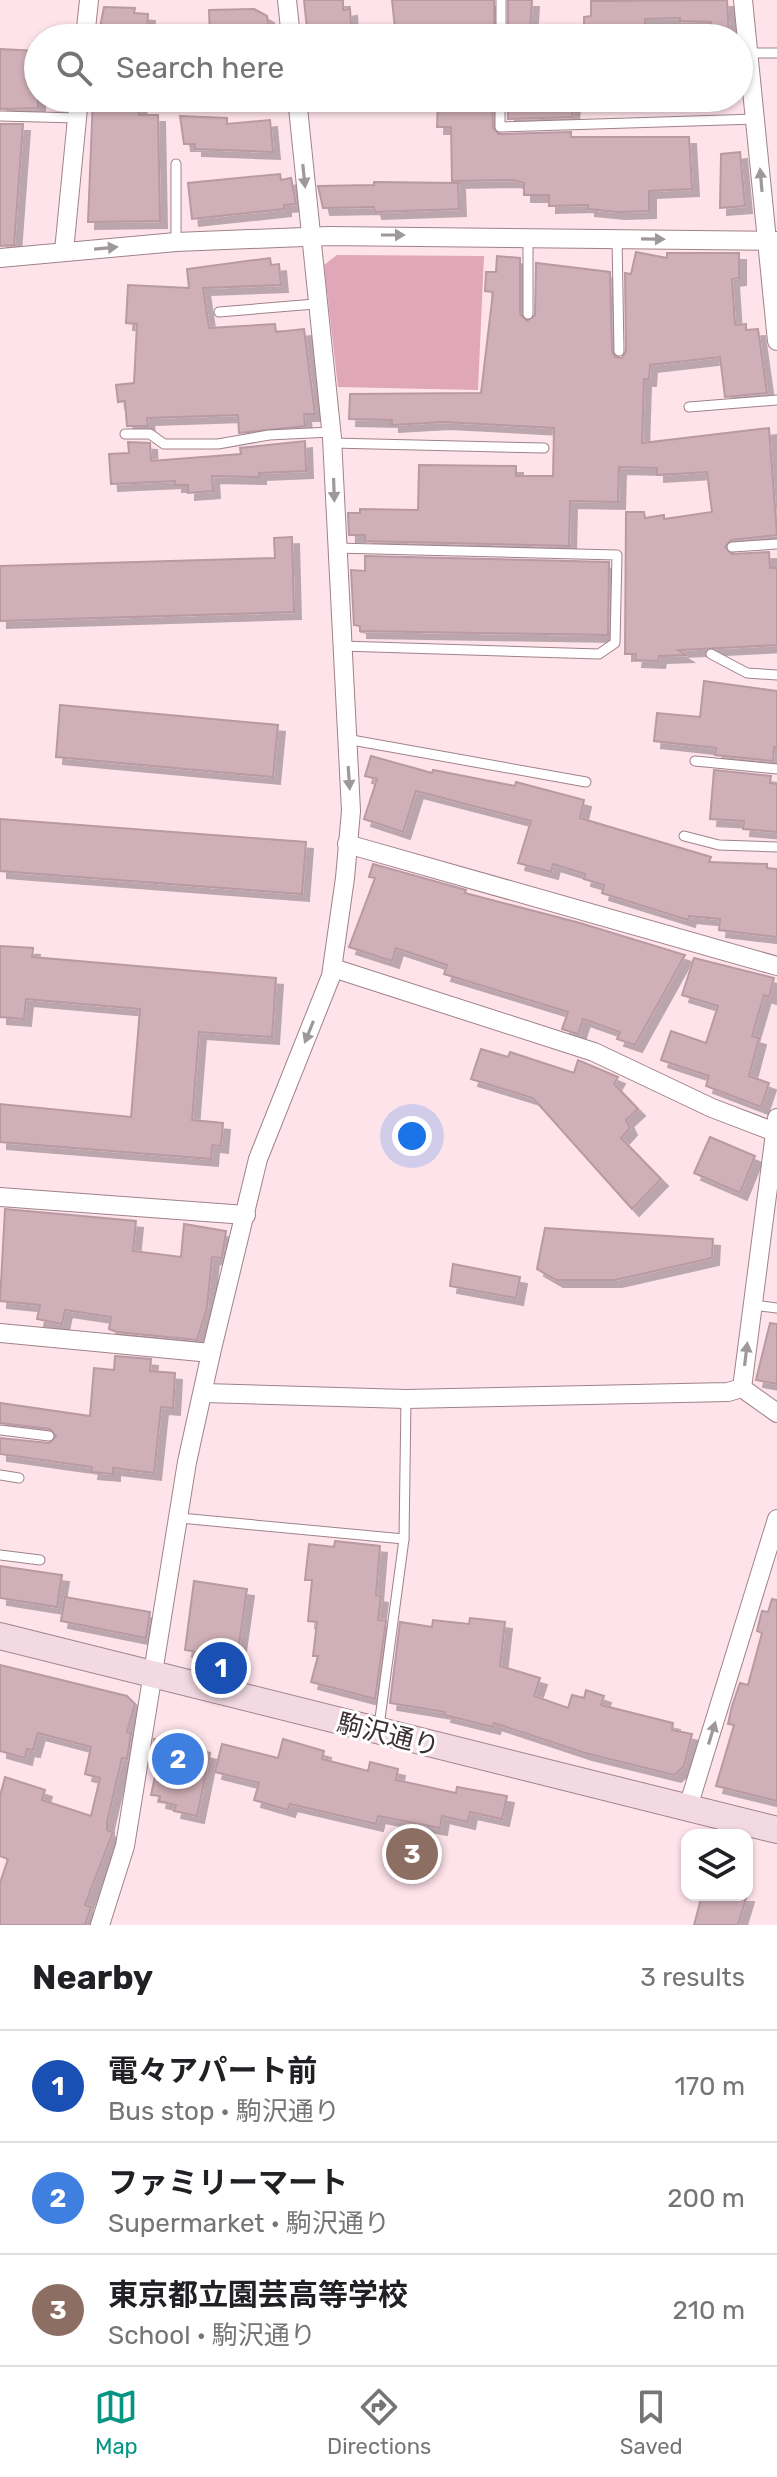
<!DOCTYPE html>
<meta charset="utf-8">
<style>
:root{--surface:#fff;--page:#f6f6f6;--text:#202124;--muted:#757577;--line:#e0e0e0;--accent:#069582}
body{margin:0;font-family:Rubik,"Noto Sans JP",sans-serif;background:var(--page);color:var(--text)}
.controls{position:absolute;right:24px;bottom:24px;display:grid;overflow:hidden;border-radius:16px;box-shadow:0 2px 6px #0004}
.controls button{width:72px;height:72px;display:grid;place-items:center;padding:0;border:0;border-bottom:2px solid var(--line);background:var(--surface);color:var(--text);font:40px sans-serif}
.you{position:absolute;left:412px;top:1136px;width:28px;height:28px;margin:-20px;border:6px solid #fff;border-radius:50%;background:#1a73e8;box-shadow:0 0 0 12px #1a73e833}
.badge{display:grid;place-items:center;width:52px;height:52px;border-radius:50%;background:var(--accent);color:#fff;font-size:26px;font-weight:700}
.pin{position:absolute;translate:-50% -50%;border:4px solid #fff;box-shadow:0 2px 8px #0006}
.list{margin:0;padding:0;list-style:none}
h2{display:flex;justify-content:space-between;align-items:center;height:104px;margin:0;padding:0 32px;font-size:34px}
h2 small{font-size:26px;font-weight:400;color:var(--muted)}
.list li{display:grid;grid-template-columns:52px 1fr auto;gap:24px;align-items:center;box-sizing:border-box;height:112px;padding:0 32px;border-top:2px solid var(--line)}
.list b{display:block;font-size:30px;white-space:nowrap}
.list p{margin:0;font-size:26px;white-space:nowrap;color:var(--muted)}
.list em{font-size:26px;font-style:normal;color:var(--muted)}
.icon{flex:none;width:44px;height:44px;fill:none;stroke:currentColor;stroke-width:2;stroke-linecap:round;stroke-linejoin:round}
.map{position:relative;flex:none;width:777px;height:1925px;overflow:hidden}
.search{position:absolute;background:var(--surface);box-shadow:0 2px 6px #0004;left:24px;right:24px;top:24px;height:88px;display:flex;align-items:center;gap:20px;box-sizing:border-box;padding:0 28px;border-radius:44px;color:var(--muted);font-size:30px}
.sheet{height:440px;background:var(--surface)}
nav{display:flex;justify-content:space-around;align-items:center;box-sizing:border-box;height:112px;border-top:2px solid var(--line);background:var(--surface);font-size:22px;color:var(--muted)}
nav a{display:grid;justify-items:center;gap:4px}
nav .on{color:var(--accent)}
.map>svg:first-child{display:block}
.green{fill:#dfa7b7}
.building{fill:#d0b0b8;stroke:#b999a2;stroke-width:2;filter:url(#shadow)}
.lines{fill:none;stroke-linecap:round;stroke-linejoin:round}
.lane-casing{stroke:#a0828a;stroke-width:11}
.street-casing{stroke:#a0828a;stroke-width:20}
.secondary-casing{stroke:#a0828a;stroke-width:28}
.lane{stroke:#fff;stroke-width:9}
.street{stroke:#fff;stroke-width:18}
.secondary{stroke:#f3dae2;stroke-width:26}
.oneway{fill:#9e989a}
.labels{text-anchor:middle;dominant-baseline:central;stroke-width:6;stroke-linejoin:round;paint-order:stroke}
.street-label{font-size:26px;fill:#3d3034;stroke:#fff}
</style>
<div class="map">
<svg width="777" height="1925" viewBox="0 0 777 1925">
<defs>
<filter id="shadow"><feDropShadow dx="7" dy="7" stdDeviation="0" flood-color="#0004"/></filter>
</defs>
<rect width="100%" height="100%" fill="#fee3ea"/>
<polygon class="green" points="337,255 484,256 478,390 338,387 324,265"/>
<g class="building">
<polygon points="304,0 343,0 343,10 350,9 352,38 308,38"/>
<polygon points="392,0 494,0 494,30 487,29 487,38 396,38"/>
<polygon points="508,0 532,0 530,32 508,30"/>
<polygon points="727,0 729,38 711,38 711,22 680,21 680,18 645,19 645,34 584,33 584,17 591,16 591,1"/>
<polygon points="104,7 135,8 134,13 148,14 147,37 98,37"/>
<polygon points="254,9 267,16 271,38 210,38 209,10"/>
<polygon points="0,49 38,51 38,108 0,109"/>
<polygon points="93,98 140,98 139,115 158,115 160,221 88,222"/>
<polygon points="514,98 573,98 572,117 508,119 508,105 513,105"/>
<polygon points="438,102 492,104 493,128 499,134 571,132 571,137 689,137 692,189 649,191 649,211 618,212 588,209 588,205 549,206 549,195 524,195 524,183 513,180 452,181 451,127 437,127"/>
<polygon points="180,116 227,118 227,124 270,120 273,152 195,149 195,144 184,144"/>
<polygon points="0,124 23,124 14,245 0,246"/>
<polygon points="740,152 745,206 720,208 721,154"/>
<polygon points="280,174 281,180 291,178 296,204 284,205 284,209 192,219 188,183"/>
<polygon points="374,182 458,183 459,209 375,212 374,207 323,208 318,186 374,185"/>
<polygon points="636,252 667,258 667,253 739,253 739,278 732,279 735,325 746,324 746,330 758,329 767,393 725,397 720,357 650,365 649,379 644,379 642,443 769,428 777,535 731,540 725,547 732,554 769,552 770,568 777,568 777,645 678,650 686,655 659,656 658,661 635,660 636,654 625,654 626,512 644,512 645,518 664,515 664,519 712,512 707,472 657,475 657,468 619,467 618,502 570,501 569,546 365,541 365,535 349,535 348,513 360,513 360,509 418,510 419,465 516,466 516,476 553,476 554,428 443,422 392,425 392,420 349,419 350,394 481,393 493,292 485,291 486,272 496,272 497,256 520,258 520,314 527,321 535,315 536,263 610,272 612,351 615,357 622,358 626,351 625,273 631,274"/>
<polygon points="270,258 271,265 279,264 281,285 203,288 209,328 275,324 276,332 304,329 315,414 304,414 305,426 239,433 238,415 147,418 148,426 127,426 125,401 118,402 116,385 134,383 137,324 126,323 128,285 189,288 187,269"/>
<polygon points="305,441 306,471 259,473 259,477 212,476 213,491 188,493 188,485 175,485 175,481 111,484 109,454 129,453 128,442 150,443 151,461 241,454 240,448"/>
<polygon points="292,537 294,612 0,621 0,566 275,558 274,538"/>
<polygon points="365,556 609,562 608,635 360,631 360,626 354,625 351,570 365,571"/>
<polygon points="704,681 777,691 777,747 774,747 773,761 715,755 716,748 654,741 657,713 700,717"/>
<polygon points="60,705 278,725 273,777 56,757"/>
<polygon points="371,756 432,773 433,770 515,786 516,782 584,800 580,818 711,857 709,862 767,864 767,868 777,869 777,937 719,930 720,919 689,916 688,920 602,893 604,885 584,879 585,874 553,864 551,872 518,863 531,821 416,791 403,832 364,819 377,779 365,776"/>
<polygon points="714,770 771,776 770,783 777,784 777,832 743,829 744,821 710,819"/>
<polygon points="0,819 306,842 302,894 0,871"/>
<polygon points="373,864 466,890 465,893 580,923 685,955 635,1045 617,1039 620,1032 583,1019 578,1034 562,1029 568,1012 444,974 447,965 396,948 392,961 349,947 375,878 369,877"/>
<polygon points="0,946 33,948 32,957 276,978 272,1037 199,1032 192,1120 223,1123 221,1146 212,1145 211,1159 0,1142 0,1104 131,1117 140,1009 26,999 24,1019 0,1017"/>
<polygon points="694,958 774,978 769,997 764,995 752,1036 759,1038 749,1076 769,1083 761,1107 706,1086 709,1076 661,1060 671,1031 706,1043 718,1006 682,995"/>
<polygon points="481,1049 508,1057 510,1052 574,1073 578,1060 618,1077 614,1084 638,1109 626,1120 630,1128 621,1138 661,1179 632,1209 533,1098 471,1079"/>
<polygon points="710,1137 755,1156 740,1193 694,1173"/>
<polygon points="5,1209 136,1221 133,1251 181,1257 184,1224 226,1231 222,1258 212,1257 207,1308 197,1340 117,1332 109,1329 111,1317 65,1310 62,1324 37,1319 40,1305 0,1301"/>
<polygon points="545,1228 713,1239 712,1258 615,1280 556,1280 537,1269"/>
<polygon points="453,1264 520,1277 516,1298 450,1286"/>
<polygon points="770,1323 777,1324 777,1384 756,1380"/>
<polygon points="115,1356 151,1359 150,1371 175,1373 173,1408 161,1407 154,1473 113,1468 113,1474 91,1472 92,1467 0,1454 0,1438 49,1443 56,1436 50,1429 0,1423 0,1403 90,1416 94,1368 114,1370"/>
<polygon points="335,1541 380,1546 376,1595 381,1596 378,1620 386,1621 375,1699 311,1682 318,1656 313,1656 317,1622 308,1621 312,1580 305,1580 309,1544 334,1547"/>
<polygon points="0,1566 62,1575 57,1607 0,1598"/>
<polygon points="194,1581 247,1589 237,1658 185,1650"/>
<polygon points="65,1597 150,1612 146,1638 61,1621"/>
<polygon points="772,1599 777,1600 777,1801 716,1786 734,1725 728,1724 732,1706 740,1683 748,1685 762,1633 757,1631 762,1611 768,1612"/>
<polygon points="470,1618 505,1622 500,1666 540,1678 534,1696 568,1708 572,1695 584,1698 586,1690 604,1696 601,1705 673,1723 672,1730 692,1734 684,1766 674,1775 585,1753 494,1723 493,1727 444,1715 445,1712 390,1703 400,1622 432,1627 433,1620 469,1624"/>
<polygon points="0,1665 127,1696 135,1704 127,1732 131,1733 127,1759 122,1758 107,1822 107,1830 113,1832 85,1905 91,1907 85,1925 0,1925 0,1883 8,1859 0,1856 0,1796 5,1777 45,1790 42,1800 91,1816 100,1778 85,1774 91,1747 38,1733 33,1750 27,1749 25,1758 0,1751"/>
<polygon points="154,1739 210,1753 197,1816 174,1811 176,1805 159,1801 160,1796 151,1795 157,1767 150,1765"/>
<polygon points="283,1739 324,1751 322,1759 368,1771 370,1762 398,1769 396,1780 456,1793 457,1787 507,1796 502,1819 470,1812 468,1822 442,1816 440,1828 378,1816 376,1824 290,1804 288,1810 254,1800 259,1783 215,1772 222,1744 278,1758"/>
<polygon points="702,1895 747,1895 738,1925 694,1925"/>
</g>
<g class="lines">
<defs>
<g id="lane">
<polyline points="501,38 501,0"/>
<polyline points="749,53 777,53"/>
<polyline points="500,98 500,127 756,119"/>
<polyline points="0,116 77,118"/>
<polyline points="528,237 528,314"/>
<polyline points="617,238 619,351"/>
<polyline points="176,242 176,164"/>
<polyline points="219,312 315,304"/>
<polyline points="689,407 777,400"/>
<polyline points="125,434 150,434 164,444 218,444 269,435 331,432"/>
<polyline points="332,443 544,448"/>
<polyline points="732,547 777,544"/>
<polyline points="335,548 617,555 615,643 599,654 341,646"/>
<polyline points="711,654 747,673 777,675"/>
<polyline points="346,739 586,782"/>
<polyline points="695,761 777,769"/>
<polyline points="684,836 719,845 777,847"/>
<polyline points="753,1305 777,1308"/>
<polyline points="0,1430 49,1436"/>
<polyline points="0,1475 19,1478"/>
<polyline points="180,1518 404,1539"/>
<polyline points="0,1555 40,1560"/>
<polyline points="379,1726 404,1539 406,1399"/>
</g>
<g id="street">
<polyline points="287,0 291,38"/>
<polyline points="743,0 777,341"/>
<polyline points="85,38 89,0"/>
<polyline points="64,251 79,98"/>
<polyline points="0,258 176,242 329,236 777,241"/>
<polyline points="347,844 777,966"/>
<polyline points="333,968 594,1052 712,1108 775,1132"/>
<polyline points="777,1118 742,1388 777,1413"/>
<polyline points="0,1197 246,1215"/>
<polyline points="0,1333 211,1353"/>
<polyline points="204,1393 406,1399 728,1392 742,1388"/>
<polyline points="688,1807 777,1519"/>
<polyline points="100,1925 125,1846 187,1462 211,1353 258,1159 331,976 345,878 351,811 332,438 297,98"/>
</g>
<polyline id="secondary" points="0,1636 777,1830"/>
</defs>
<use href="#lane" class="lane-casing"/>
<use href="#street" class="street-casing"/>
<use href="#secondary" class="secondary-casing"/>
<use href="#lane" class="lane"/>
<use href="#street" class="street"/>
<use href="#secondary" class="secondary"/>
</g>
<defs><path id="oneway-solid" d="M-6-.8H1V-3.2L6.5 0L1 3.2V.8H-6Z" transform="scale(2)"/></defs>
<g class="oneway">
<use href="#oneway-solid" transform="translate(304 176) rotate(84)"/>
<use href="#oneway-solid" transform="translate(761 180) rotate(-95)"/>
<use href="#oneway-solid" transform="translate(393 235)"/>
<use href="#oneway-solid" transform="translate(653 239) rotate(1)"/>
<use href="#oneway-solid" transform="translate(106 248) rotate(-5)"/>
<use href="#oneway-solid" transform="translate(334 490) rotate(88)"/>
<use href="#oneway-solid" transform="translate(349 778) rotate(86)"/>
<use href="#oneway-solid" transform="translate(309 1032) rotate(112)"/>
<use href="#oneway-solid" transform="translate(746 1354) rotate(-83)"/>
<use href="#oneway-solid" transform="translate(712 1733) rotate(-73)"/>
</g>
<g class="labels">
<g class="street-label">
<text transform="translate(388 1735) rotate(14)">駒沢通り</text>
</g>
</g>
</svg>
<div class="controls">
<button><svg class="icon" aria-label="layers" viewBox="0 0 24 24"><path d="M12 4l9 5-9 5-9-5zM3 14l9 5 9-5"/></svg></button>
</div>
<div class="you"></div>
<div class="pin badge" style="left:221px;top:1668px;background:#1a4fb4">1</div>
<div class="pin badge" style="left:178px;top:1759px;background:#3f7fe0">2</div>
<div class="pin badge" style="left:412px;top:1854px;background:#8d6e63">3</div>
<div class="search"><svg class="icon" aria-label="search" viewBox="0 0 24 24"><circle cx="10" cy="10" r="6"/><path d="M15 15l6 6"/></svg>Search here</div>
</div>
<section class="sheet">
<h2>Nearby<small>3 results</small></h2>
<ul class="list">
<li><span class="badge" style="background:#1a4fb4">1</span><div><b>電々アパート前</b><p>Bus stop · 駒沢通り</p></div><em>170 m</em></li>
<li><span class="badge" style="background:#3f7fe0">2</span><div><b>ファミリーマート</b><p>Supermarket · 駒沢通り</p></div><em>200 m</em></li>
<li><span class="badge" style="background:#8d6e63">3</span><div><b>東京都立園芸高等学校</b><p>School · 駒沢通り</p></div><em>210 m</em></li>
</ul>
</section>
<nav>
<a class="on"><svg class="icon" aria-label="map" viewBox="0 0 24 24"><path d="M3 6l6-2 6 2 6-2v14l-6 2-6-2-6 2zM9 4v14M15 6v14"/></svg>Map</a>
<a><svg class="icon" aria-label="directions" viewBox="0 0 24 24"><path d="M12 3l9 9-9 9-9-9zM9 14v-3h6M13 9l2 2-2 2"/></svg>Directions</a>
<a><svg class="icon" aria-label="saved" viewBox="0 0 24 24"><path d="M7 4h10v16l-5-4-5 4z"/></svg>Saved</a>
</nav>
